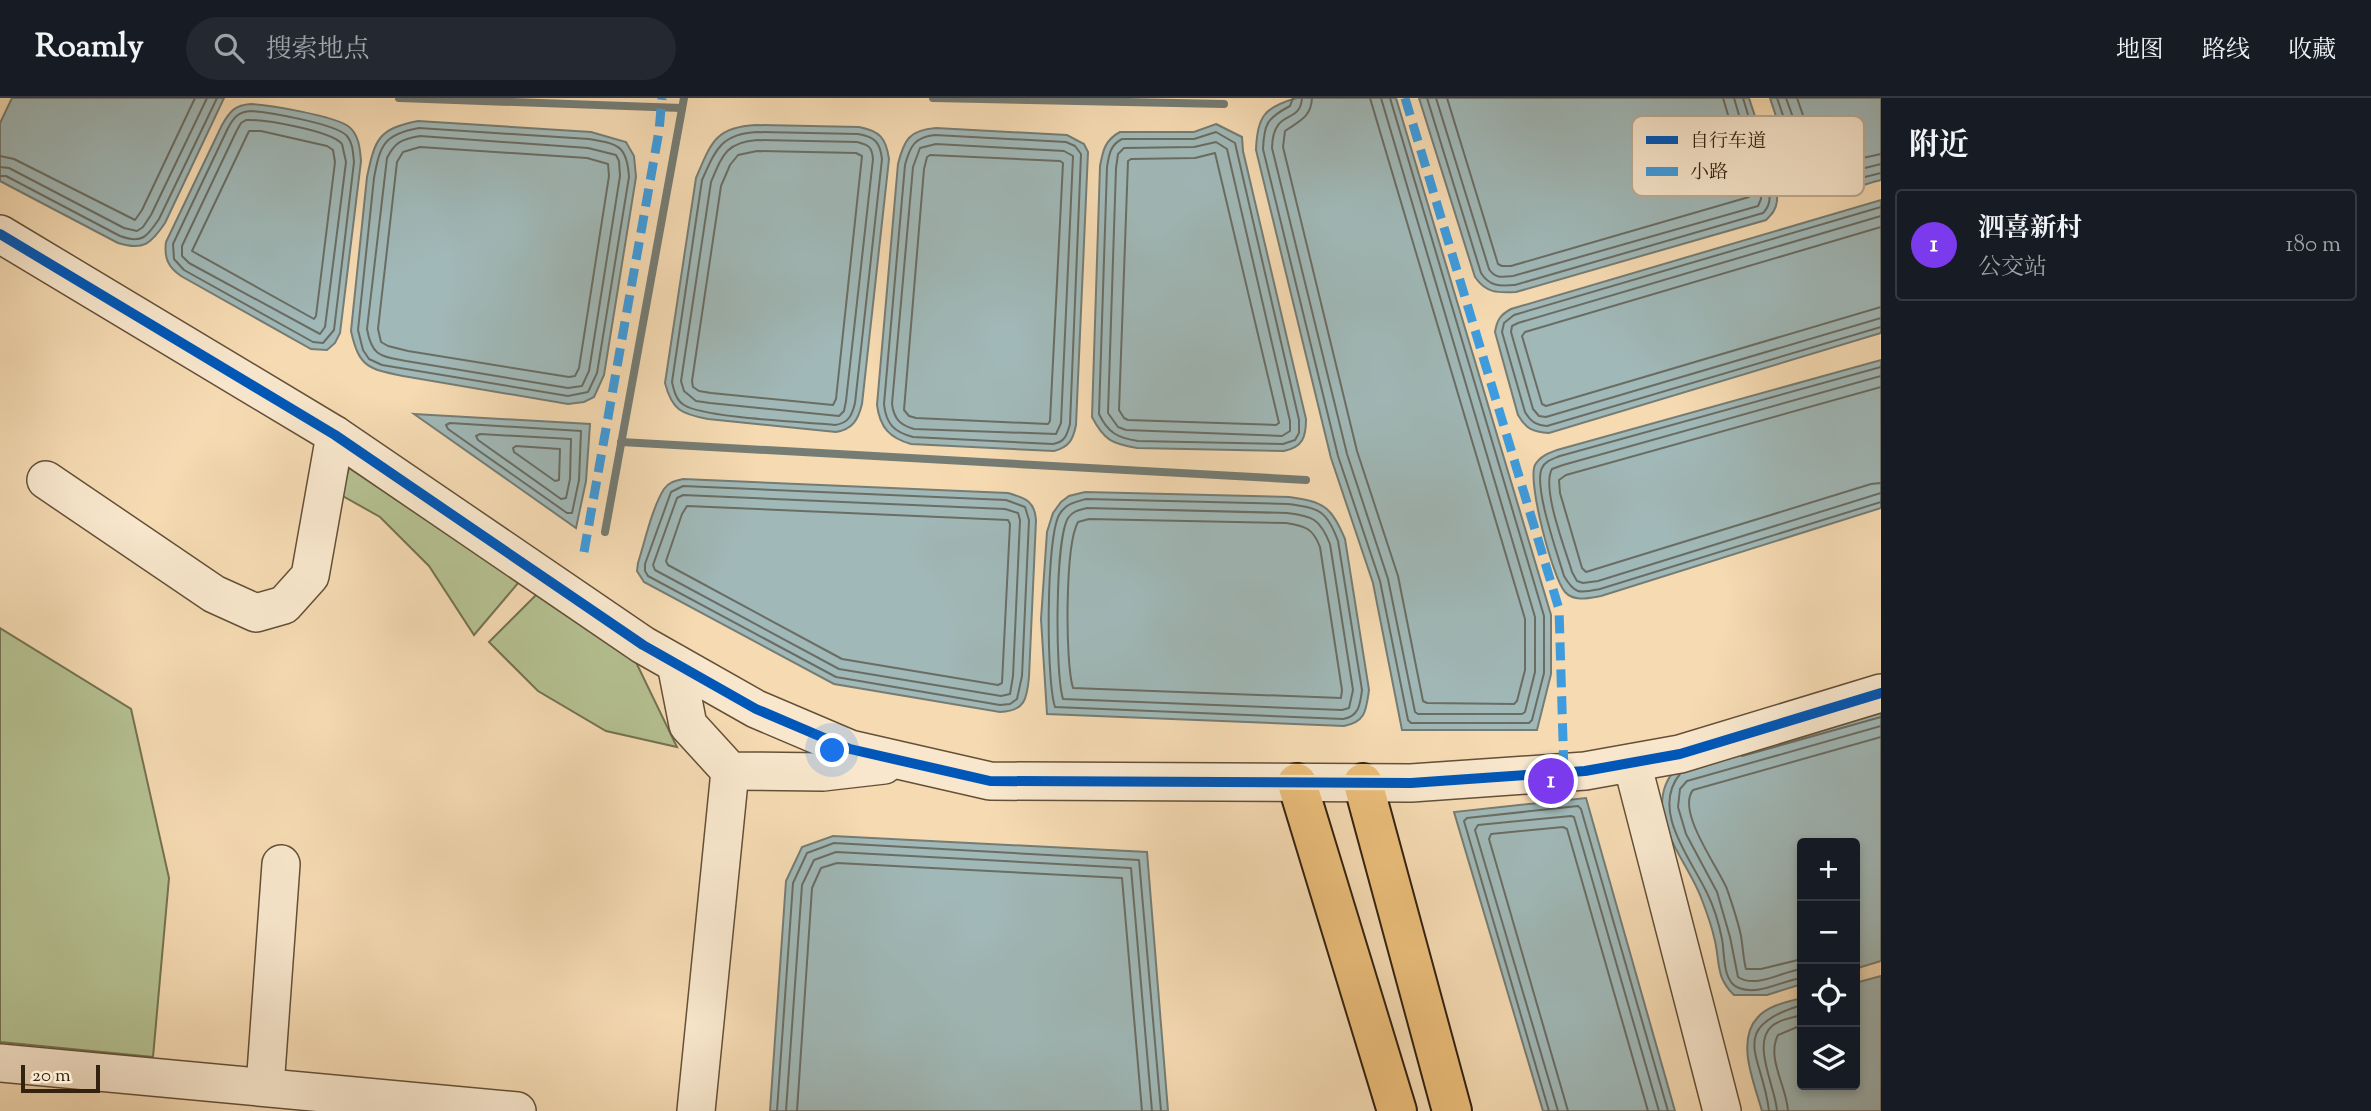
<!DOCTYPE html>
<html lang="zh">
<meta charset="utf-8">
<style>
:root{--surface:#171b24;--page:#242831;--text:#f1f3f6;--muted:#9ea1a6;--line:#363941;--accent:#7c3aed}
body{margin:0;font-family:"Sorts Mill Goudy","Noto Serif SC",serif;background:var(--page);color:var(--text)}
.controls{position:absolute;right:21px;bottom:21px;display:grid;overflow:hidden;border-radius:7px;box-shadow:0 4px 10px #0003}
.controls button{width:63px;height:63px;display:grid;place-items:center;padding:0;border:0;border-bottom:2px solid var(--line);background:var(--surface);color:var(--text);font:35px sans-serif}
.scale{position:absolute;left:21px;bottom:18px;width:79px;box-sizing:border-box;padding-left:7px;border:4px solid #342210;border-top:0;font-size:19px;line-height:24px;white-space:nowrap;color:#342210;-webkit-text-stroke:5px #f8e7cd;paint-order:stroke}
.you{position:absolute;left:833px;top:653px;width:24px;height:24px;margin:-18px;border:5px solid #fff;border-radius:50%;background:#1a73e8;box-shadow:0 0 0 10px #1a73e833}
.badge{display:grid;place-items:center;width:46px;height:46px;border-radius:50%;background:var(--accent);color:#fff;font-size:23px;font-weight:700}
.pin{position:absolute;translate:-50% -50%;border:4px solid #fff;box-shadow:0 2px 7px #0006}
.list{margin:0;padding:0;list-style:none}
h2{display:flex;justify-content:space-between;align-items:center;height:91px;margin:0;padding:0 28px;font-size:30px}
h2 small{font-size:23px;font-weight:400;color:var(--muted)}
.list li{display:grid;grid-template-columns:46px 1fr auto;gap:21px;align-items:center;box-sizing:border-box;height:112px;margin:0 14px 14px;padding:0 14px;border:2px solid var(--line);border-radius:7px}
.list b{display:block;font-size:26px;white-space:nowrap}
.list p{margin:0;font-size:23px;white-space:nowrap;color:var(--muted)}
.list em{font-size:23px;font-style:normal;color:var(--muted)}
.icon{flex:none;width:38px;height:38px;fill:none;stroke:currentColor;stroke-width:2;stroke-linecap:round;stroke-linejoin:round}
.map{position:relative;flex:none;width:1881px;height:1013px;overflow:hidden}
header{display:flex;align-items:center;gap:42px;box-sizing:border-box;height:98px;padding:0 35px;background:var(--surface);border-bottom:2px solid var(--line)}
header strong{font-size:33px}
nav{display:flex;gap:38px;margin-inline-start:auto;font-size:24px}
.search{width:490px;height:63px;background:var(--page);display:flex;align-items:center;gap:18px;box-sizing:border-box;padding:0 24px;border-radius:38px;color:var(--muted);font-size:26px}
main{display:flex}
aside{flex:1;background:var(--surface)}
.map>svg:first-child{display:block}
.green{fill:#b5c192;stroke:#747251;stroke-width:2}
.water{fill:#a0b8b7;stroke:#757c74;stroke-width:2}
.lines{fill:none;stroke-linecap:round;stroke-linejoin:round}
.shore{stroke:#6a6d64;stroke-width:2}
.stream{stroke:#757c74;stroke-width:8}
.minor-casing{stroke:#645038;stroke-width:40}
.major-casing{stroke:#342210;stroke-width:42}
.minor{stroke:#f8e7cd;stroke-width:37}
.major{stroke:#eabd79;stroke-width:38}
.quiet{stroke:#3e9cde;stroke-width:9;stroke-dasharray:18 9;stroke-linecap:butt}
.cycleway-casing{stroke:#f8e7cd;stroke-width:15}
.cycleway{stroke:#0057b8;stroke-width:10}
.key{fill:#f8e7cd;stroke:#bdac94;stroke-width:2}
.key-label{font-size:19px;fill:#342210}
</style>
<header>
<strong>Roamly</strong>
<div class="search"><svg class="icon" aria-label="search" viewBox="0 0 24 24"><circle cx="10" cy="10" r="6"/><path d="M15 15l6 6"/></svg>搜索地点</div>
<nav><a>地图</a><a>路线</a><a>收藏</a></nav>
</header>
<main>
<div class="map">
<svg width="1881" height="1013" viewBox="0 0 1881 1013">
<rect width="100%" height="100%" fill="#f5dab2"/>
<filter id="stains"><feTurbulence type="fractalNoise" baseFrequency=".00286" numOctaves="4"/><feColorMatrix values="0 0 0 0 .2 0 0 0 0 .09 0 0 0 0 .02 0 0 0 .5 -.17"/></filter>
<radialGradient id="worn" r=".72"><stop offset=".6" stop-color="#630" stop-opacity="0"/><stop offset="1" stop-color="#630" stop-opacity=".3"/></radialGradient>
<g class="green">
<polygon points="349,370 519,484 474,537 429,468 380,419 341,397"/>
<polygon points="537,496 632,556 677,649 606,633 538,593 489,544"/>
<polygon points="0,530 131,611 169,780 153,959 0,944"/>
</g>
<g class="water">
<path d="M12 0H224L165 125C151 146 143 153 118 145L0 83V25Z"/>
<path d="M1297 0H1396L1551 517V576L1537 632H1402L1373 485 1331 360 1256 52C1257 19 1264 9 1297 0Z"/>
<path d="M1419 0H1749C1756 23 1779 82 1777 103 1776 112 1772 116 1766 122L1516 194C1497 195 1486 195 1475 179Z"/>
<path d="M1770 0H1881V82C1864 86 1824 102 1808 95 1802 92 1800 87 1797 82Z"/>
<path d="M251 6C271 7 333 18 348 28 359 36 360 51 361 63L340 235 335 245 327 252 311 251 181 178C168 169 164 160 166 144L222 27C230 13 235 7 251 6Z"/>
<path d="M418 23 591 34 626 44 634 58 636 79 604 277 594 299 584 304 568 306 403 278C368 271 359 269 351 233L367 79C375 41 378 31 418 23Z"/>
<path d="M1216 26 1242 39 1243 53 1306 321C1306 339 1303 349 1284 353L1137 350C1112 346 1104 342 1092 319L1100 68C1103 52 1105 42 1120 34H1194Z"/>
<path d="M756 27 859 29C880 33 886 40 889 61L862 306C858 322 853 331 836 334L708 321C681 316 672 312 665 285L696 80C711 45 715 29 756 27Z"/>
<path d="M936 30 1067 37 1084 46 1088 54 1076 327C1073 342 1069 349 1054 353L911 346C890 340 880 330 877 307L898 66C904 42 909 32 936 30Z"/>
<path d="M1881 102V235L1549 335C1533 334 1526 331 1518 317L1495 234C1497 222 1500 217 1511 211Z"/>
<path d="M1881 262V410L1601 498C1589 500 1574 504 1565 494 1553 481 1527 383 1535 367 1540 358 1549 355 1557 352Z"/>
<polygon points="414,316 590,326 586,383 576,430"/>
<path d="M683 381 1008 395C1025 400 1035 403 1036 422L1029 579C1027 601 1025 613 1000 614L834 586 644 484 637 473 638 465C645 443 652 410 664 391 669 384 675 383 683 381Z"/>
<path d="M1085 394 1289 399C1324 404 1331 408 1345 441L1369 592C1366 612 1366 624 1344 628L1047 616 1041 521 1047 434 1053 415 1061 404 1069 398Z"/>
<path d="M1881 612V863L1855 871V745H1802V886L1767 897H1734C1716 880 1720 866 1715 843 1712 829 1707 815 1702 802 1692 773 1662 738 1662 708 1662 691 1667 681 1677 669Z"/>
<polygon points="1586,700 1675,1013 1543,1013 1454,714"/>
<polygon points="833,738 1147,754 1168,1013 770,1013 786,783 802,749"/>
<path d="M1881 878V1013H1762C1755 987 1735 943 1758 919 1769 907 1787 904 1802 900V987H1855V885Z"/>
</g>
<g class="lines">
<g class="shore">
<path d="M1293 0 1290 8C1267 20 1264 26 1263 51L1338 358 1380 483 1408 622 1411 625H1529L1532 622 1544 575V518L1390 0"/>
<path d="M1302 0C1300 28 1273 9 1272 50L1347 356 1388 481 1415 614 1418 616H1522L1525 614 1535 574V519L1381 0"/>
<path d="M1312 0C1311 20 1299 23 1285 33L1283 49 1357 353 1398 478 1423 603 1427 605 1514 606 1517 603 1525 572V521L1370 0"/>
<path d="M1427 0 1481 175C1490 189 1500 188 1515 187L1763 115C1771 107 1770 99 1769 87L1743 0"/>
<path d="M1436 0 1489 171C1495 181 1503 179 1513 178L1758 108 1761 101 1760 89 1734 0"/>
<polyline points="1447,0 1498,166 1502,168 1511,168 1749,99 1750,91 1723,0"/>
<polyline points="1777,0 1804,79 1809,87 1821,90 1881,75"/>
<polyline points="1786,0 1815,81 1821,81 1881,66"/>
<polyline points="1797,0 1821,69 1881,56"/>
<path d="M251 13C268 14 337 26 347 38 353 45 353 55 354 64L334 232 323 245 313 244 184 172 174 161 173 146 228 30C234 19 238 14 251 13Z"/>
<path d="M246 22C264 21 332 33 342 46L346 64 325 229 320 236 189 165 182 158V148L236 34 241 25Z"/>
<path d="M419 30 589 41C618 46 627 47 629 79L597 275 588 294 568 298 382 267 369 261 363 252 358 232 374 80C380 47 384 36 419 30Z"/>
<polygon points="249,33 261,33 327,48 333,52 335,64 316,218 314,221 192,153"/>
<path d="M757 34 858 36C875 39 880 44 882 61L855 305C852 317 849 325 835 327 806 324 704 320 684 307 676 302 674 293 672 284L702 82C716 51 721 36 757 34Z"/>
<path d="M1216 34 1235 45 1299 322V335L1295 342 1283 346 1138 343C1118 340 1108 335 1099 316L1107 69C1109 57 1110 47 1122 41H1194Z"/>
<path d="M935 37 1066 44 1075 48 1081 56 1070 326C1067 337 1065 344 1053 346L913 339C894 334 886 326 884 306L905 67C910 48 915 39 935 37Z"/>
<path d="M420 38 588 50 616 57 619 63 620 78 589 273 582 288 568 290 406 263C381 258 372 259 367 231L387 60C395 44 402 41 420 38Z"/>
<path d="M757 42 857 44C869 47 872 49 873 61L846 303 844 313 839 318 710 305 696 303 684 293 681 283 711 84C722 58 726 44 757 42Z"/>
<polygon points="1216,44 1227,51 1290,323 1290,333 1282,338 1126,332 1118,329 1108,315 1116,70 1118,56 1124,50 1194,49"/>
<path d="M936 46 1064 53 1073 58 1061 325 1056 336 914 331C900 327 894 321 892 306L913 69 920 50Z"/>
<polygon points="420,49 587,60 608,66 609,78 579,270 575,278 569,279 408,253 388,248 381,244 378,231 397,64 403,54"/>
<polygon points="757,53 856,55 862,58 836,301 833,307 711,295 699,293 693,289 692,283 721,88 730,67 738,57"/>
<polygon points="1215,55 1279,325 1276,327 1128,322 1124,320 1119,312 1128,63 1131,61 1195,60"/>
<polygon points="930,57 1060,63 1063,65 1050,323 1048,326 916,320 909,318 904,312 924,71 927,59"/>
<polyline points="0,58 14,61 135,122 142,112 195,0"/>
<polyline points="0,69 9,70 124,130 137,133 143,129 151,117 207,0"/>
<path d="M0 78H6L120 138C142 146 147 139 159 121L217 0"/>
<path d="M1881 109 1514 217 1504 225 1502 234 1525 314C1531 324 1536 327 1547 328L1881 229"/>
<polyline points="1881,118 1518,225 1512,228 1511,234 1533,311 1539,318 1546,319 1881,220"/>
<polyline points="1881,129 1525,234 1522,238 1542,306 1546,308 1881,209"/>
<path d="M1881 269 1560 358C1553 361 1545 363 1542 370 1533 388 1558 457 1564 478 1575 497 1580 495 1600 491L1881 404"/>
<path d="M1881 278 1563 367 1552 371C1541 390 1566 453 1572 474L1577 483 1583 485 1598 483 1881 395"/>
<polyline points="1881,289 1566,377 1559,382 1560,395 1582,470 1586,474 1871,386 1881,385"/>
<polygon points="450,325 581,333 579,382 572,415 567,415 448,331 446,327"/>
<polygon points="480,336 571,341 570,381 566,400 561,401 478,342 476,338"/>
<polygon points="516,348 560,351 559,382 555,383 514,354 513,350"/>
<polygon points="683,388 1006,402 1025,409 1029,422 1022,578 1017,601 1010,606 1000,607 836,579 648,478 645,473 645,466 671,394"/>
<polygon points="683,397 1005,411 1018,415 1020,422 1013,578 1010,596 1001,598 839,571 655,472 653,467 677,400"/>
<path d="M1086 401 1288 406C1320 410 1327 413 1338 443L1362 592C1360 607 1359 618 1343 621L1055 609C1046 581 1046 442 1059 417 1065 406 1075 404 1086 401Z"/>
<polygon points="687,408 1008,422 1010,426 1002,585 998,587 842,561 668,467 666,463 682,416"/>
<path d="M1087 410 1287 415C1313 418 1320 421 1330 446L1353 592 1349 610 1342 612 1063 601C1055 575 1055 442 1068 420 1073 413 1079 412 1087 410Z"/>
<path d="M1089 421 1286 425C1305 428 1313 430 1320 449L1342 592 1341 600 1073 590C1065 564 1065 447 1078 424Z"/>
<polyline points="1742,658 1881,619"/>
<path d="M1680 676C1650 712 1691 761 1707 795 1714 809 1719 826 1722 841 1725 856 1722 884 1739 890 1759 898 1783 882 1802 880"/>
<path d="M1802 861 1761 871H1746C1743 860 1743 849 1741 838 1738 823 1732 806 1727 791 1718 769 1676 713 1693 692L1881 639"/>
<path d="M1802 871C1783 873 1756 891 1738 879L1730 839 1717 794 1686 736 1678 709 1680 691 1687 683 1881 628"/>
<polyline points="777,1013 793,785 807,755 834,745 1139,762 1161,1013"/>
<polyline points="786,1013 802,787 814,762 836,754 1131,770 1152,1013"/>
<polyline points="797,1013 812,790 821,770 837,765 1122,780 1142,1013"/>
<polyline points="1549,1013 1464,723 1467,720 1578,708 1581,711 1668,1013"/>
<polyline points="1558,1013 1475,732 1478,727 1571,718 1574,719 1659,1013"/>
<polyline points="1568,1013 1489,741 1491,736 1563,729 1567,731 1648,1013"/>
<path d="M1769 1013C1763 958 1725 930 1802 907"/>
<path d="M1777 1013C1776 991 1751 945 1772 928 1780 921 1792 920 1802 917"/>
<path d="M1788 1013C1787 989 1766 960 1778 937L1802 927"/>
</g>
<g class="stream">
<polyline points="399,0 682,10"/>
<polyline points="933,0 1224,6"/>
<polyline points="621,344 1306,382"/>
<polyline points="605,434 684,0"/>
</g>
<defs>
<g id="minor">
<polyline points="0,136 335,337 643,547 756,611 850,651 990,683 1411,685 1585,673 1680,656 1881,595"/>
<polyline points="46,382 214,496 256,515 284,507 310,478 335,337"/>
<polyline points="676,566 688,627 730,673 823,674 884,667"/>
<polyline points="1632,665 1722,1013"/>
<polyline points="0,965 517,1013"/>
<polyline points="265,989 281,766"/>
<polyline points="696,1013 730,673"/>
</g>
<g id="major">
<polyline points="1297,685 1397,1013"/>
<polyline points="1363,685 1452,1013"/>
</g>
</defs>
<use href="#minor" class="minor-casing"/>
<use href="#major" class="major-casing"/>
<use href="#minor" class="minor"/>
<use href="#major" class="major"/>
<g class="quiet">
<polyline points="1405,0 1559,511 1564,675"/>
<polyline points="584,454 659,33 662,0"/>
</g>
<defs>
<polyline id="cycleway" points="0,136 335,337 643,547 756,611 850,651 990,683 1411,685 1585,673 1680,656 1881,595"/>
</defs>
<use href="#cycleway" class="cycleway-casing"/>
<use href="#cycleway" class="cycleway"/>
</g>
<rect x="1632" y="18" width="232" height="80" rx="10" class="key"/>
<rect x="1646" y="38" width="32" height="8" fill="#0057b8"/>
<rect x="1646" y="69" width="32" height="9" fill="#3e9cde"/>
<g class="key-label">
<text x="1690" y="49">自行车道</text>
<text x="1690" y="80">小路</text>
</g>
<rect width="100%" height="100%" filter="url(#stains)"/>
<rect width="100%" height="100%" fill="url(#worn)"/>
</svg>
<div class="controls">
<button>+</button>
<button>−</button>
<button><svg class="icon" aria-label="locate" viewBox="0 0 24 24"><circle cx="12" cy="12" r="6"/><path d="M12 2v4M12 18v4M2 12h4M18 12h4"/></svg></button>
<button><svg class="icon" aria-label="layers" viewBox="0 0 24 24"><path d="M12 4l9 5-9 5-9-5zM3 14l9 5 9-5"/></svg></button>
</div>
<div class="scale">20 m</div>
<div class="you"></div>
<div class="pin badge" style="left:1551px;top:683px">1</div>
</div>
<aside>
<h2>附近<small></small></h2>
<ul class="list">
<li><span class="badge">1</span><div><b>泗喜新村</b><p>公交站</p></div><em>180 m</em></li>
</ul>
</aside>
</main>
